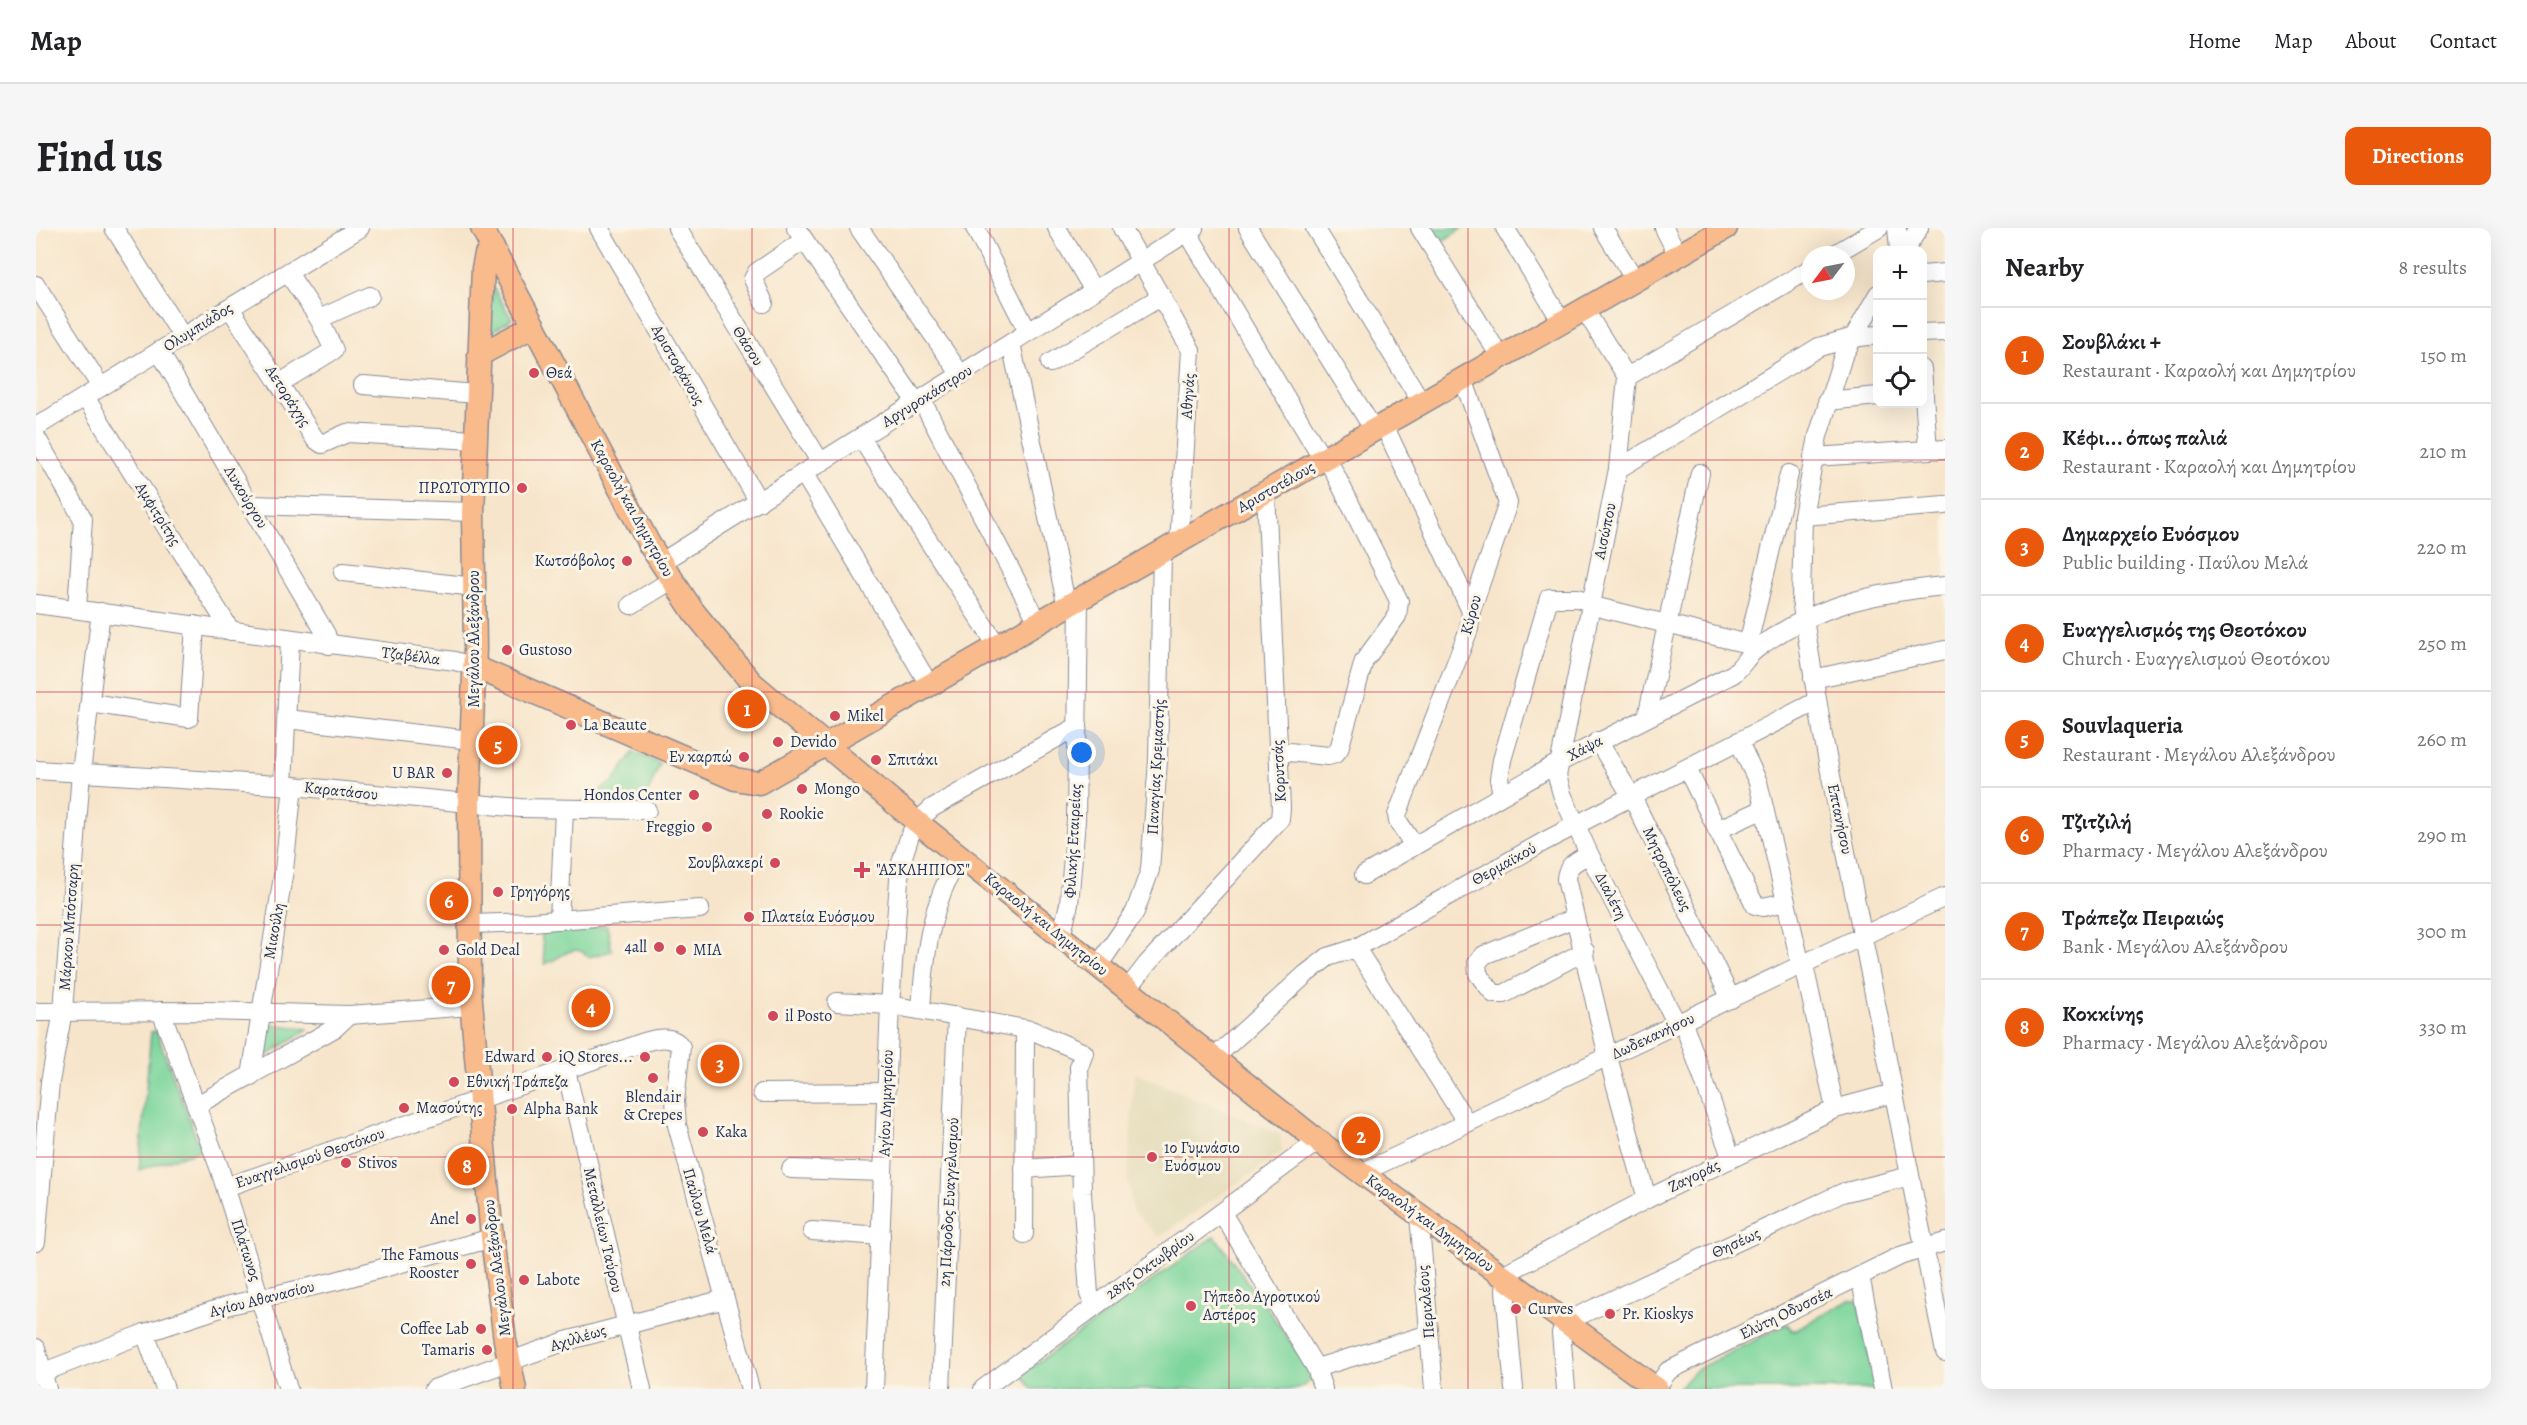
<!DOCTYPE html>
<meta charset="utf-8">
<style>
:root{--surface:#fff;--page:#f6f6f6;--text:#202124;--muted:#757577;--line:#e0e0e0;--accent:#ea580c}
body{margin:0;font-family:Alegreya,serif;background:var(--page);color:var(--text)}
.controls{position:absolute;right:18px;top:18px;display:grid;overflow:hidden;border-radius:12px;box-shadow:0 6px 24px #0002}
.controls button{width:54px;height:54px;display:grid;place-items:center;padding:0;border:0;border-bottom:2px solid var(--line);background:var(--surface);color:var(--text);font:30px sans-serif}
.compass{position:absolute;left:1765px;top:18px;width:54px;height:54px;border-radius:50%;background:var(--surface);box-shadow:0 6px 24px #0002;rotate:238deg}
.you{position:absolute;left:1046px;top:525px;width:21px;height:21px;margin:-15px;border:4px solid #fff;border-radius:50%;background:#1a73e8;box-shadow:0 0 0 9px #1a73e833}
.badge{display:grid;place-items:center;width:39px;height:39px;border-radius:50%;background:var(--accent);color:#fff;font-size:20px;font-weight:700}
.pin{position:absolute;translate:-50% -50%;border:3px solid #fff;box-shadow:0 2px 6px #0006}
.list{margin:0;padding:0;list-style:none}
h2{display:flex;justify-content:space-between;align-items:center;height:78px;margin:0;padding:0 24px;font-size:26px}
h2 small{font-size:20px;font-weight:400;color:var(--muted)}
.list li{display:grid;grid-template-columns:39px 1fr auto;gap:18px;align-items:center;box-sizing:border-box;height:96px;padding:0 24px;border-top:2px solid var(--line)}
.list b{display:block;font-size:22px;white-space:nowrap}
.list p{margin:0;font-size:20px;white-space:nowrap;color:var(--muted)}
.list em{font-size:20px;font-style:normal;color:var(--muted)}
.icon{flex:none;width:33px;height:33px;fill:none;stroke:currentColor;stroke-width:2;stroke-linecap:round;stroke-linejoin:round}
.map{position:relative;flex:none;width:1909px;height:1161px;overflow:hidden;border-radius:12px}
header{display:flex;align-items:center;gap:36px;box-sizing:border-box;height:84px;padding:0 30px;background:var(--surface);border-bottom:2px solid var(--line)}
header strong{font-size:28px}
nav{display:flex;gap:33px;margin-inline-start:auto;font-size:21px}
.intro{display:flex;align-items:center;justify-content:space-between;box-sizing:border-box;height:144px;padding:0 36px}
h1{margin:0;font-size:42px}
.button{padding:15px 27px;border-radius:12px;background:var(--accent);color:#fff;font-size:21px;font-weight:700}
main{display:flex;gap:36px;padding:0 36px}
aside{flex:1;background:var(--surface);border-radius:12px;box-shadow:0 6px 24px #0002}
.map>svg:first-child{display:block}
.built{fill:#e4dbba}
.green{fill:#7dd69c;stroke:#4c827d;stroke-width:1.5}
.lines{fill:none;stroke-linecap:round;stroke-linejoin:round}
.minor-casing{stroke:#898a94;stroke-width:20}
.major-casing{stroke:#898a94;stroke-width:25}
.minor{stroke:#fff;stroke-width:18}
.major{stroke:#fabb8c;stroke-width:22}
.grid{fill:none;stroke:#d1495b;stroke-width:1.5;stroke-opacity:0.55}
.poi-dot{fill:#d1495b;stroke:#fcf5e5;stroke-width:2}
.labels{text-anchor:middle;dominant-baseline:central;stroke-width:6;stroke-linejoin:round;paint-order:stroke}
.street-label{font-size:16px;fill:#1b2f5e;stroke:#fcf5e5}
.poi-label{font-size:16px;fill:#1b2f5e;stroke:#fcf5e5;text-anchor:start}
</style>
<header>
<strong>Map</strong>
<nav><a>Home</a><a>Map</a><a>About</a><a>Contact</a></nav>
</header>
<div class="intro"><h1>Find us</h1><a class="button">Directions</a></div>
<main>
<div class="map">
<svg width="1909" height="1161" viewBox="0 0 1909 1161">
<rect width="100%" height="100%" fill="#fcf5e5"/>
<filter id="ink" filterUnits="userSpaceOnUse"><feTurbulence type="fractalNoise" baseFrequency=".0167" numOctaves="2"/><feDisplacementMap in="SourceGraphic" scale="12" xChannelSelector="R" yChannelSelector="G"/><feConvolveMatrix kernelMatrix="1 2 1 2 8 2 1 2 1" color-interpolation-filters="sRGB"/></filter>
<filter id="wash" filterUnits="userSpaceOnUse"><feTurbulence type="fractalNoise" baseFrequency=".008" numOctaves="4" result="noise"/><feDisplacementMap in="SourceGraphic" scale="24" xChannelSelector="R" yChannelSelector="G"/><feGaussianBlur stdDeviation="1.35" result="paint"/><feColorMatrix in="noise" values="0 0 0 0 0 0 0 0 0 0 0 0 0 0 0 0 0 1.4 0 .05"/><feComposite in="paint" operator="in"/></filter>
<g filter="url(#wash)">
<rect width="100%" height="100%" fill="#f7e5cb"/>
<polygon class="built" points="1098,845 1244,906 1246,924 1123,1009 1097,983 1092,952"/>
<g class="green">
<polygon points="1393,0 1424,0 1425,1 1403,15"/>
<polygon points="456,58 476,91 454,105"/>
<polygon points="598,524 624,536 607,576 545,574 577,554"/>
<path d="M571 698 576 723 553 729C536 712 526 731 509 736L505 703Z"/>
<polygon points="235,796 272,801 229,829"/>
<polygon points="120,803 165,922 103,942 115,804"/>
<polygon points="1179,1008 1280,1149 1262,1161 996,1161 986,1146"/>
<polygon points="1814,1072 1822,1073 1840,1161 1642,1161 1659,1142 1751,1096 1757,1103"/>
</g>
</g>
<g filter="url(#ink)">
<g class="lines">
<defs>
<g id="minor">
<polyline points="78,0 146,108"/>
<polyline points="563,0 723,274"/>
<polyline points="641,0 785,235"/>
<polyline points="760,0 880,174"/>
<polyline points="823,0 925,147"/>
<polyline points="939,0 992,104"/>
<polyline points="1021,0 1058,63"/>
<polyline points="1086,0 1155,122 1143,315"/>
<polyline points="1149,0 1287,232"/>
<polyline points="1212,0 1338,202"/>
<polyline points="1279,0 1386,175"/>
<polyline points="1384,0 1465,130"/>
<polyline points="1469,0 1526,94"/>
<polyline points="1567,0 1599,52"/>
<polyline points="1628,0 1642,27"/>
<polyline points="1861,0 1863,22"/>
<polyline points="1869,22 1883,0"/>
<polyline points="1797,27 1843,0"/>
<polyline points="1886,47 1909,45"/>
<polyline points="0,57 65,159"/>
<polyline points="1842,66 1807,128 1782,208 1767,288 1765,372 1787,508 1909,1124"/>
<polyline points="728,75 717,51 721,44 768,12"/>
<polyline points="194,80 279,211 286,216 311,205 439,212"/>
<polyline points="1548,81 1591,149 1582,241 1521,548 1526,566 1553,626 1641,796"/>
<polyline points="283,91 334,68"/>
<polyline points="1886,105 1909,104"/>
<polyline points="975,115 1031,379"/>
<polyline points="123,123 290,406 293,417"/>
<polyline points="1014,135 1126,68"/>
<polyline points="1886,141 1892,222"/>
<polyline points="1591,149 1774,41"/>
<polyline points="244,155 298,122 283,91 252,45"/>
<polyline points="327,157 441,166"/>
<polyline points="49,169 195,403"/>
<polyline points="885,171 1003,396"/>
<polyline points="1791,173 1842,168"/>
<polyline points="1348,197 1435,383"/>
<polyline points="0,199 324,0"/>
<polyline points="0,209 47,291 41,381"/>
<polyline points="825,210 962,419"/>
<polyline points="1777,229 1909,221"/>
<polyline points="1582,241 1783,119 1815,110 1842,107"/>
<polyline points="768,246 894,458"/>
<polyline points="215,277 437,284"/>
<polyline points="1767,288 1909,277"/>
<polyline points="624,335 1158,0"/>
<polyline points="307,344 439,359"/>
<polyline points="0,376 419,433 439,439"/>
<polyline points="595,377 636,352"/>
<polyline points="1553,377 1712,416"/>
<polyline points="1718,423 1712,416 1753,246"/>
<polyline points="1777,451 1909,422"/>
<polyline points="54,475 153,490 159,397"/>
<polyline points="1611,489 1664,245"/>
<polyline points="251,491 435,512"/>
<polyline points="1562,513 1596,569 1695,771"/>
<polyline points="1703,514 1722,554 1765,738"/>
<polyline points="1243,523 1292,528 1299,526 1303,521 1328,433 1361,388 1363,373 1291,230"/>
<polyline points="1651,541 1719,677 1727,679 1750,674"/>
<polyline points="0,542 257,558 484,580 611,582"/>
<polyline points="247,557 254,412"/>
<polyline points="1466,566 1463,551 1466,532 1513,370 1541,370 1554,374"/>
<polyline points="1681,602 1728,581"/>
<polyline points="1378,618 1362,593 1361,587 1433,401 1435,383 1472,275 1427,151"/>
<path d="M1553 626C1541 633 1531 636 1530 651L1572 829 1611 971"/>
<path d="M1328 647 1522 535 1697 446C1706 439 1710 429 1719 422 1778 377 1836 365 1909 358"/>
<polyline points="1539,690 1448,727 1441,735 1442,746 1458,766 1468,766 1549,723"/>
<polyline points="523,692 528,582"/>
<polyline points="434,696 495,694 664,681"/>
<polyline points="1025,709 1033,676 1040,592 1043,373"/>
<polyline points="1320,720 1431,895"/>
<polyline points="1768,737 1799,881"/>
<polyline points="1062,738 1099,684 1114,642 1122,532 1126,325"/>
<polyline points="1091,762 1111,736 1244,591 1245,580 1230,265"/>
<polyline points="801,774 854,777 995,802 1048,825 1043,839 1046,965 1053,1066 1059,1077"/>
<path d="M885 781C889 723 894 678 924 627"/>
<polyline points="125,783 183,939 252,1161"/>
<polyline points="0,784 169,783 313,787 435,778"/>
<polyline points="1647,794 1695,929"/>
<polyline points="1178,830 1270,746 1292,729 1320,720 1509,613 1781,473"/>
<polyline points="530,842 606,1161"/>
<polyline points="215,848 248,642 257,558"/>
<polyline points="726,865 850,864"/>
<polyline points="161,877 299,800 313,787"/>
<polyline points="755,941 847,944"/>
<polyline points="988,941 1045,937"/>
<polyline points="1325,945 1909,669"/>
<path d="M190 959 578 825C595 820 632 799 645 819L639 873 641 897 714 1161"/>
<polyline points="1186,985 1280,1140 1287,1161"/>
<polyline points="1383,987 1398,1161"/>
<polyline points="776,1003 845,1008"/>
<polyline points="988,1006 989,801"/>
<polyline points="0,1014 14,854 27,783 45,544 65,384"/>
<polyline points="1824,1048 1847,1161"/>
<polyline points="109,1105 129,1161"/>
<polyline points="0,1120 11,1161"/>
<polyline points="1280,1140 1393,1106"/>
<polyline points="0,1147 109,1105 194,1077 300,1053 456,1010"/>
<polyline points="1620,1160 1632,1143 1864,1028 1909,1014"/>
<polyline points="398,1161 530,1113 689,1071"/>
<polyline points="838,1161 854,777 864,638 874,607 883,592 896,580 1042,498"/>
<polyline points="905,1161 921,788"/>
<polyline points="947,1161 1282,913"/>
<polyline points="1478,1161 1469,1062 1471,1047 1474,1043 1611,971 1799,881 1858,865"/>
<polyline points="1530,1161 1525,1105 1529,1094 1806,965 1874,948"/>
</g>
<g id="major">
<polyline points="446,0 613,316 657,383 715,454 881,594 1282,913 1621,1161"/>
<polyline points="457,20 450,26 447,40 437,284 439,421 433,576 434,761 456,1010 469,1112 479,1161"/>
<polyline points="443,127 498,98"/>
<polyline points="439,439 699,551 723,555 1690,0"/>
</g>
</defs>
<use href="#minor" class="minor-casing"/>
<use href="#major" class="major-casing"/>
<use href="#minor" class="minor"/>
<use href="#major" class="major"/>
</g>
</g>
<path class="grid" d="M239 0V1161M477 0V1161M716 0V1161M954 0V1161M1193 0V1161M1432 0V1161M1670 0V1161M0 232H1909M0 464H1909M0 697H1909M0 929H1909"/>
<g class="poi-dot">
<circle cx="498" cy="145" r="6"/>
<circle cx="486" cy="260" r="6"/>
<circle cx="591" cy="333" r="6"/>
<circle cx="471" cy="422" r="6"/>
<circle cx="799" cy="488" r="6"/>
<circle cx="535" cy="497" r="6"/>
<circle cx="742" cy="514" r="6"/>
<circle cx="708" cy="529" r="6"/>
<circle cx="840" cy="532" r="6"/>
<circle cx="411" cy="545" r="6"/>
<circle cx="766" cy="561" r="6"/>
<circle cx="658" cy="567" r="6"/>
<circle cx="731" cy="586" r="6"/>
<circle cx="671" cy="599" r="6"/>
<circle cx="739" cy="635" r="6"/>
<path d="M823 633h6v6h6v6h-6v6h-6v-6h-6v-6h6z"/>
<circle cx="462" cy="664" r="6"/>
<circle cx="713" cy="689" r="6"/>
<circle cx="623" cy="719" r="6"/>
<circle cx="408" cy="722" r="6"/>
<circle cx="645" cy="722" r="6"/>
<circle cx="737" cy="788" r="6"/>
<circle cx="511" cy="829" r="6"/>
<circle cx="609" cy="829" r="6"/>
<circle cx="617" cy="850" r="6"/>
<circle cx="418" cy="854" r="6"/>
<circle cx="368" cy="880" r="6"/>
<circle cx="476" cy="881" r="6"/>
<circle cx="667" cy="904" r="6"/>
<circle cx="1116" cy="929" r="6"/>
<circle cx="310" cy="935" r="6"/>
<circle cx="435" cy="991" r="6"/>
<circle cx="435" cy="1036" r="6"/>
<circle cx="488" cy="1052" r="6"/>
<circle cx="1155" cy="1078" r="6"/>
<circle cx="1480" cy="1081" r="6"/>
<circle cx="1574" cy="1086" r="6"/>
<circle cx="445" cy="1101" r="6"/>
<circle cx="451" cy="1122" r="6"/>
</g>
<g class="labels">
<g class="street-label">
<text transform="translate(162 99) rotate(-32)">Ολυμπιάδος</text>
<text transform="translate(712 118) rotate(58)">Θάσου</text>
<text transform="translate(642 137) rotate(60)">Αριστοφάνους</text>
<text transform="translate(252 168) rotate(57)">Αετοράχης</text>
<text transform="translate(891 168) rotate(-32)">Αργυροκάστρου</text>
<text transform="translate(1152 168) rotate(-86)">Αθηνάς</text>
<text transform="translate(1240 259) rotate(-30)">Αριστοτέλους</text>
<text transform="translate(210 269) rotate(59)">Λυκούργου</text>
<text transform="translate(596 280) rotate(61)">Καραολή και Δημητρίου</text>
<text transform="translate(122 286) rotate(58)">Αμφιτρίτης</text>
<text transform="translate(1569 303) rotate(-78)">Αισώπου</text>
<text transform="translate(1435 387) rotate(-75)">Κύρου</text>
<text transform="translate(438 411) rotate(-90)">Μεγάλου Αλεξάνδρου</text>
<text transform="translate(375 428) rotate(7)">Τζαβέλλα</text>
<text transform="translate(1549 520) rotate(-28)">Χάψα</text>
<text transform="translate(1120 539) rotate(-87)">Παναγίας Κρεμαστής</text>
<text transform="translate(1243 543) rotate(-93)">Κορυτσάς</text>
<text transform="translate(305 563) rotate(6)">Καρατάσου</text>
<text transform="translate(1804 591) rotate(78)">Επτανήσου</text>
<text transform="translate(1037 613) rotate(-87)">Φιλικής Εταιρείας</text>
<text transform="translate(1468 636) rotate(-29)">Θερμαϊκού</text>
<text transform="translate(1631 641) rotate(64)">Μητροπόλεως</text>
<text transform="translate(1575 668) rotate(63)">Διαλέτη</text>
<text transform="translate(1010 696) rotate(39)">Καραολή και Δημητρίου</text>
<text transform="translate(33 699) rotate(-86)">Μάρκου Μπότσαρη</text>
<text transform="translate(238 703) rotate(-80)">Μιαούλη</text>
<text transform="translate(1617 808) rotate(-25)">Δωδεκανήσου</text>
<text transform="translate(850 875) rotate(-88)">Αγίου Δημητρίου</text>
<text transform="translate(274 930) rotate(-19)">Ευαγγελισμού Θεοτόκου</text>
<text transform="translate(1658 948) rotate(-26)">Ζαγοράς</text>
<text transform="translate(913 974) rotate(-87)">2η Πάροδος Ευαγγελισμού</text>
<text transform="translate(664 983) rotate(74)">Παύλου Μελά</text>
<text transform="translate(1394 995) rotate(36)">Καραολή και Δημητρίου</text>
<text transform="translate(567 1002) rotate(77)">Μεταλλείων Ταύρου</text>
<text transform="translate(1700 1015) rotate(-25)">Θησέως</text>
<text transform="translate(210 1022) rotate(72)">Πλάτωνος</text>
<text transform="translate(1114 1037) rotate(-36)">28ης Οκτωβρίου</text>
<text transform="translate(461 1040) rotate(-97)">Μεγάλου Αλεξάνδρου</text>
<text transform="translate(226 1071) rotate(-14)">Αγίου Αθανασίου</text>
<text transform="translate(1390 1074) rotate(-95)">Περικλέους</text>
<text transform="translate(1750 1085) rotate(-26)">Ελύτη Οδυσσέα</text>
<text transform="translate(542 1110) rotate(-17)">Αχιλλέως</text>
</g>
<g class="poi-label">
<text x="510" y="145">Θεά</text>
<text x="474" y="260" text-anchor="end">ΠΡΩΤΟΤΥΠΟ</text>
<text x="579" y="333" text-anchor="end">Κωτσόβολος</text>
<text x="483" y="422">Gustoso</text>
<text x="811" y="488">Mikel</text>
<text x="547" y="497">La Beaute</text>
<text x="754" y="514">Devido</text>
<text x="696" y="529" text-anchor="end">Εν καρπώ</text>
<text x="852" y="532">Σπιτάκι</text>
<text x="399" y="545" text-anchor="end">U BAR</text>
<text x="778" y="561">Mongo</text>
<text x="646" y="567" text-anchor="end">Hondos Center</text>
<text x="743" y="586">Rookie</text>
<text x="659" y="599" text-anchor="end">Freggio</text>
<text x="727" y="635" text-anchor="end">Σουβλακερί</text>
<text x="840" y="642">"ΑΣΚΛΗΠΙΟΣ"</text>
<text x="474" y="664">Γρηγόρης</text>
<text x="725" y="689">Πλατεία Ευόσμου</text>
<text x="611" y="719" text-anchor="end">4all</text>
<text x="420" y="722">Gold Deal</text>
<text x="657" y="722">ΜΙΑ</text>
<text x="749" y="788">il Posto</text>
<text x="499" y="829" text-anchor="end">Edward</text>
<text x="597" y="829" text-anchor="end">iQ Stores...</text>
<text x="430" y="854">Εθνική Τράπεζα</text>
<text x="617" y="869" text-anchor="middle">Blendair<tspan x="617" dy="18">&amp; Crepes</tspan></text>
<text x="380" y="880">Μασούτης</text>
<text x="488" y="881">Alpha Bank</text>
<text x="679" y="904">Kaka</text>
<text x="1128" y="920">1ο Γυμνάσιο<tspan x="1128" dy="18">Ευόσμου</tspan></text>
<text x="322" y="935">Stivos</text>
<text x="423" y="991" text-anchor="end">Anel</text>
<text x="423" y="1027" text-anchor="end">The Famous<tspan x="423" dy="18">Rooster</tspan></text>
<text x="500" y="1052">Labote</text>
<text x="1167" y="1069">Γήπεδο Αγροτικού<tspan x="1167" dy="18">Αστέρος</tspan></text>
<text x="1492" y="1081">Curves</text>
<text x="1586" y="1086">Pr. Kioskys</text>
<text x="433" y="1101" text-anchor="end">Coffee Lab</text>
<text x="439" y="1122" text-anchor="end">Tamaris</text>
</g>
</g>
</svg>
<div class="controls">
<button>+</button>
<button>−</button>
<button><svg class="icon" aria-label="locate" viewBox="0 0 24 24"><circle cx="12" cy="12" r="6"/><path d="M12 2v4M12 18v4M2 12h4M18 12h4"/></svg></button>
</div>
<svg class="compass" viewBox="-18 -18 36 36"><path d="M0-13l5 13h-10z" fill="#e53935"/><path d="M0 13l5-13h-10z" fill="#757577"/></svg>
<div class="you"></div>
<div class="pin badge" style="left:711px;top:481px">1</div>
<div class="pin badge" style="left:1325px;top:908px">2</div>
<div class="pin badge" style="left:684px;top:836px">3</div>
<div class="pin badge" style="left:555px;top:780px">4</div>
<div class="pin badge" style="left:462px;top:517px">5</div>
<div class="pin badge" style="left:413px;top:673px">6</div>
<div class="pin badge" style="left:415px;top:757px">7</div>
<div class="pin badge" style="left:431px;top:938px">8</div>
</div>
<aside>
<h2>Nearby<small>8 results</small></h2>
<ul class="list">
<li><span class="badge">1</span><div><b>Σουβλάκι +</b><p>Restaurant · Καραολή και Δημητρίου</p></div><em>150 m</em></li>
<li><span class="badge">2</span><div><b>Κέφι... όπως παλιά</b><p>Restaurant · Καραολή και Δημητρίου</p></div><em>210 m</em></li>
<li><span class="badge">3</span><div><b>Δημαρχείο Ευόσμου</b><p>Public building · Παύλου Μελά</p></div><em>220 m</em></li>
<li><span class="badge">4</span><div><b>Ευαγγελισμός της Θεοτόκου</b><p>Church · Ευαγγελισμού Θεοτόκου</p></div><em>250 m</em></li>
<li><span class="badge">5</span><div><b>Souvlaqueria</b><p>Restaurant · Μεγάλου Αλεξάνδρου</p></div><em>260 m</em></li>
<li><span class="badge">6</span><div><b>Τζιτζιλή</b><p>Pharmacy · Μεγάλου Αλεξάνδρου</p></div><em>290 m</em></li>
<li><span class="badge">7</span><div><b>Τράπεζα Πειραιώς</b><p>Bank · Μεγάλου Αλεξάνδρου</p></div><em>300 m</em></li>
<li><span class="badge">8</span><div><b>Κοκκίνης</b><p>Pharmacy · Μεγάλου Αλεξάνδρου</p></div><em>330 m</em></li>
</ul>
</aside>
</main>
